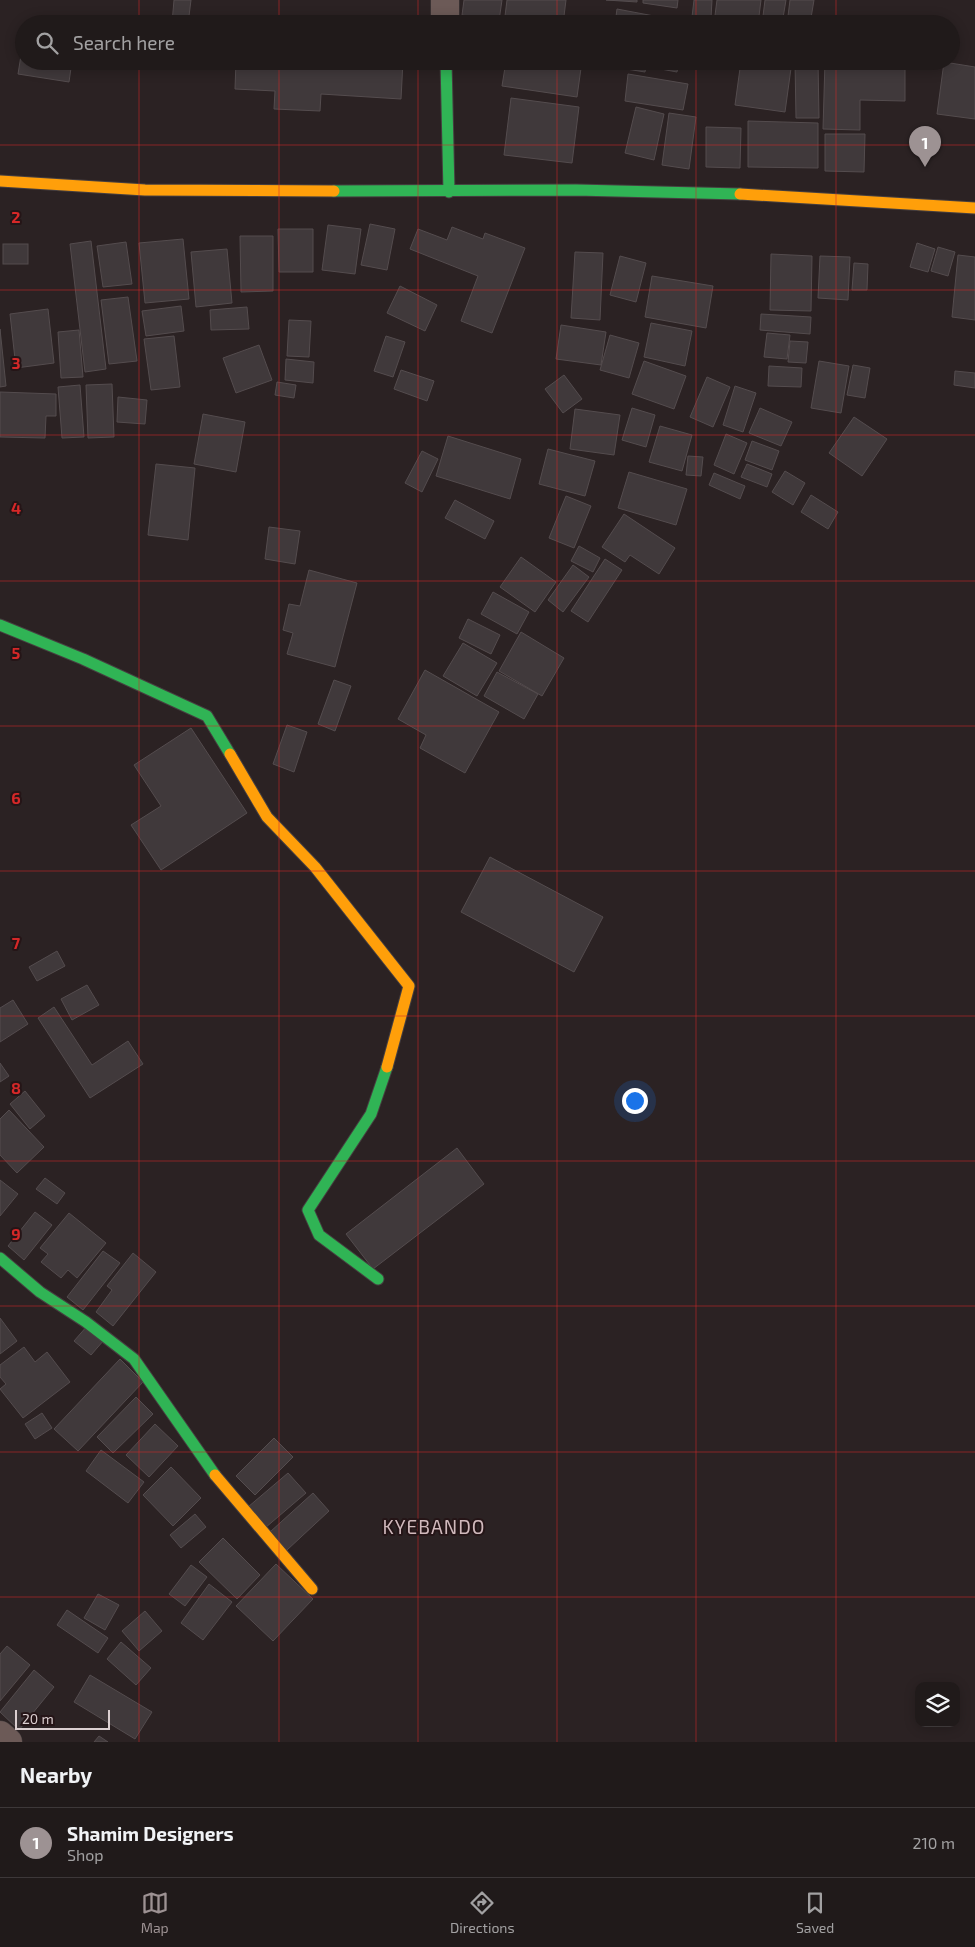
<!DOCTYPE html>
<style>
:root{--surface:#201a1a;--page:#282323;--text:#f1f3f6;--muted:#a2a1a2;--line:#3d3839;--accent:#9d9293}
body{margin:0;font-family:"Exo 2",sans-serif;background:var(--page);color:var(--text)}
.controls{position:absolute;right:15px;bottom:15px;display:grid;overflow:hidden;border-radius:10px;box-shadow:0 2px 12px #0003}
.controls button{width:45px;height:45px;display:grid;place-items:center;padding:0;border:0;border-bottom:1px solid var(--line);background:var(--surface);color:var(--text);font:25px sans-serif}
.scale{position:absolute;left:15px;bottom:12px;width:95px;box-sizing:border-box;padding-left:5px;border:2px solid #dbcfd0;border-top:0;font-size:14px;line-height:18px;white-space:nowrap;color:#dbcfd0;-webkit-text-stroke:4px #251517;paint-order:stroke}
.you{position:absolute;left:634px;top:1100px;width:18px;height:18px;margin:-12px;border:4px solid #fff;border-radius:50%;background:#1a73e8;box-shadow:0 0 0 8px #1a73e833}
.badge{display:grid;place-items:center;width:32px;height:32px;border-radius:50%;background:var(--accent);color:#fff;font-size:16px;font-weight:700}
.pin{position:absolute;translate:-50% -41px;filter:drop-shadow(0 1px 2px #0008)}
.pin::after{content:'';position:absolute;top:26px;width:18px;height:15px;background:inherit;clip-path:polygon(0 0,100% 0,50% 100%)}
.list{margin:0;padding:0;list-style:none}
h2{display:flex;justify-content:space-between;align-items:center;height:65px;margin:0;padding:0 20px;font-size:21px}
h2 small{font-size:16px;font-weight:400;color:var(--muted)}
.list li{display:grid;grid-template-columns:32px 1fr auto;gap:15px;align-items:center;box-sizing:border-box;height:70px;padding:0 20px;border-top:1px solid var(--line)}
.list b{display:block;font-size:19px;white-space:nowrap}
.list p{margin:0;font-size:16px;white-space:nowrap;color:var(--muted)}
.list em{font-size:16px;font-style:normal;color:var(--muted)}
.icon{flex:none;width:28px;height:28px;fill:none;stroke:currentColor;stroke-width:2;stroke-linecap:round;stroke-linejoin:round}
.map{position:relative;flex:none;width:975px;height:1742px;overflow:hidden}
.search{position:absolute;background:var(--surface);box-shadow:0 2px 12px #0003;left:15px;right:15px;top:15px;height:55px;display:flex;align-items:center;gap:12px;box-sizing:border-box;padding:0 18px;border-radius:28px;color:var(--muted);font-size:19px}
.sheet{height:135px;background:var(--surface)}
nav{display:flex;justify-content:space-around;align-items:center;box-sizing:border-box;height:70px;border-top:1px solid var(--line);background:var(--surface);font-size:14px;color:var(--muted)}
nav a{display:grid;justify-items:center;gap:2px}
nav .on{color:var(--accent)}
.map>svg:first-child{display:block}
.building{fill:#40393b;stroke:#544c4e}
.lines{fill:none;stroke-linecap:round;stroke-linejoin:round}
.street-casing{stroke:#463f40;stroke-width:29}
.fast-casing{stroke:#463f40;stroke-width:13}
.slow-casing{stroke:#463f40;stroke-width:13}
.street{stroke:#6c5a57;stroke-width:28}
.fast{stroke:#30b455;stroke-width:11}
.slow{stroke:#ff9f0a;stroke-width:11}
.grid{fill:none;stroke:#d62828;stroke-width:1;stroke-opacity:0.55}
.labels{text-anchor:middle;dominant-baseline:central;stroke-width:4;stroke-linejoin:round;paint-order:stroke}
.quarter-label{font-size:19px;letter-spacing:1px;fill:#d0b9bc;stroke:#251517}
.grid-label{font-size:16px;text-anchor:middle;font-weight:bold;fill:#d62828;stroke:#251517;stroke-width:4;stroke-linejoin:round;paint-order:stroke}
</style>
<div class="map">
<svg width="975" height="1742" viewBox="0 0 975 1742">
<rect width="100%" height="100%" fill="#2b2223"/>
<g class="building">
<polygon points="174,0 191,0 188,24 172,23"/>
<polygon points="464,0 502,0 499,21 462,15"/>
<polygon points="507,0 566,0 563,24 505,16"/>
<polygon points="606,0 637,0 637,2"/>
<polygon points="643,0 678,0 677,8 643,3"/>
<polygon points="694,0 712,0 711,18 692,17"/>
<polygon points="717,0 761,0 758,24 714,23"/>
<polygon points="765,0 786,0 782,24 762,24"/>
<polygon points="790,0 814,0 810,24 787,24"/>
<polygon points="617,9 654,16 653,24 615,24"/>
<polygon points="657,19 684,23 684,24 656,24"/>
<polygon points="23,43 24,61 72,61 69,82 18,74"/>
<polygon points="236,61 403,61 401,99 321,94 320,111 274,109 275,91 235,89"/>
<polygon points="506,61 582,61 577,97 502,86"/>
<polygon points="609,61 647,61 645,72 608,66"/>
<polygon points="651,61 679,61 677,72 650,67"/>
<polygon points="741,61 792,61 785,112 735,105"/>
<polygon points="795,61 818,61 819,118 796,118"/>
<polygon points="825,61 905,61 905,101 860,100 860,130 823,129"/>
<polygon points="944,62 975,67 975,119 937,114"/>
<polygon points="628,74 688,84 683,110 625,101"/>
<polygon points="511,98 579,107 572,163 504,155"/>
<polygon points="636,107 664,114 654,160 625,153"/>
<polygon points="669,113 696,117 689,169 662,165"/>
<polygon points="748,121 818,123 818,168 748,167"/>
<polygon points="706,127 741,128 740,168 706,167"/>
<polygon points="825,134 865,134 864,172 825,171"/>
<polygon points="370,224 395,229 387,270 361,265"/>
<polygon points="328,225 361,229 355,274 322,270"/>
<polygon points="452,227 483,239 485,233 525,248 492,333 461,321 478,276 410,249 418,229 447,240"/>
<polygon points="278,229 313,229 313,272 279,272"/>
<polygon points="240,236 273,236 273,291 241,292"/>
<polygon points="183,239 189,299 145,303 139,243"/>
<polygon points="91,241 106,369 85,372 70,244"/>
<polygon points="126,242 132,284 103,287 97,246"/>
<polygon points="917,243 935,249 928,272 910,267"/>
<rect x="3" y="244" width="25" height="20"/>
<polygon points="938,247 955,252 948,276 931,271"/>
<polygon points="227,249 232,303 196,307 191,252"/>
<polygon points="575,252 603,253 600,320 571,318"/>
<polygon points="771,254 812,256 811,311 770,310"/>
<polygon points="958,255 975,257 975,320 952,317"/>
<polygon points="620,256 646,263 636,302 610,295"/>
<polygon points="820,256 850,257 848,300 818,298"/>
<polygon points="854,263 868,264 867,290 852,290"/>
<polygon points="652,276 713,286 706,328 645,317"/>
<polygon points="400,286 437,305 425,331 387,313"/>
<polygon points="128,297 137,361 109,364 101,300"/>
<polygon points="181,306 184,331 146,336 142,311"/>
<polygon points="247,307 249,329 211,330 210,310"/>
<polygon points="48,309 54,363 16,368 10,314"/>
<polygon points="761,314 811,317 810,334 760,330"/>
<polygon points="289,320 311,321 309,357 287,356"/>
<polygon points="651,323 692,331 685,366 644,357"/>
<polygon points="561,325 606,332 601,365 556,359"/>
<polygon points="0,329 6,386 0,387"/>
<polygon points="79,330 83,377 61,378 58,332"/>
<polygon points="767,333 790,335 787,359 764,357"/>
<polygon points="610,335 639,343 629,378 600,370"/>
<polygon points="174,336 180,387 151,390 144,339"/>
<polygon points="386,336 405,342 393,377 374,371"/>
<polygon points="790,341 808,342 806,363 788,362"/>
<polygon points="259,345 272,380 236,393 223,358"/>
<polygon points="286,359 314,362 313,383 285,380"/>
<polygon points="644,361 686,376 674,409 632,394"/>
<polygon points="819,361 849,366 841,413 811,408"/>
<polygon points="853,365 870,368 865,398 847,395"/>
<polygon points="769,366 802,368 801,387 768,386"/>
<polygon points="401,370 434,381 427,401 394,389"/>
<polygon points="955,371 975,373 975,388 954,385"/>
<polygon points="564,375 582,399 563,413 545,389"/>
<polygon points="707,377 730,387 713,427 690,417"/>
<polygon points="277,382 296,385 294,398 275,395"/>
<polygon points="112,384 114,437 88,438 86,385"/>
<polygon points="80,385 84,437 62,438 58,387"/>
<polygon points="735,386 756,393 743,432 723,425"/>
<polygon points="0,392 56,394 56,416 46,416 45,438 0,437"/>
<polygon points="118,397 147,400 145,424 117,422"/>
<polygon points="632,408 655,415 646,447 622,440"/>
<polygon points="760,408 792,422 781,446 749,433"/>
<polygon points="575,409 620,415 614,455 570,449"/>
<polygon points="203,414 245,422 236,472 194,464"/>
<polygon points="854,417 887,439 862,476 829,453"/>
<polygon points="660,426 692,435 682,471 649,462"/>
<polygon points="726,434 747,443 734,474 714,465"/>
<polygon points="448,436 521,459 510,499 436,476"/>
<polygon points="752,441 779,451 772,470 745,460"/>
<polygon points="548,449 595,461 585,496 539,484"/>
<polygon points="422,451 438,459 422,492 405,483"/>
<polygon points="688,456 703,457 701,476 686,475"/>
<polygon points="156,464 195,468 188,540 148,535"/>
<polygon points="747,464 772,474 767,487 741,477"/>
<polygon points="785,471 805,483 793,505 772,492"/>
<polygon points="629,472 687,489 676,525 618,508"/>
<polygon points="714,473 745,486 740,499 709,485"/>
<polygon points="811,495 838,512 828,529 801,512"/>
<polygon points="566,496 591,506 574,548 549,538"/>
<polygon points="455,500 494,521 485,539 445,518"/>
<polygon points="624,514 675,548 659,574 630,555 625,562 602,547"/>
<polygon points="269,527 300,531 295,564 265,559"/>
<polygon points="579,546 600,558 593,572 571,561"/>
<polygon points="521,557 556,582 535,612 500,587"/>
<polygon points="605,559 622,570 588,622 571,611"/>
<polygon points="573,565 589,577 563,612 548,600"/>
<polygon points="309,570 357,583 335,667 287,654 293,633 283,630 289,604 300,606"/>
<polygon points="493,592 529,612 517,634 481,614"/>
<polygon points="468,619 500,635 491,654 459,638"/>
<polygon points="521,632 564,658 542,696 499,671"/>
<polygon points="463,643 497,663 477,696 443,676"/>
<polygon points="425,670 499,712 465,773 420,748 426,735 398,719"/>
<polygon points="497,672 538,694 524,719 484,696"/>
<polygon points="334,680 351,686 335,731 318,724"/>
<polygon points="287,725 307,732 294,772 273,764"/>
<polygon points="191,728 247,813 161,870 131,825 161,806 134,765"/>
<polygon points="490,857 603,917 574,972 461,912"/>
<polygon points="57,951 65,966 37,981 29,967"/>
<polygon points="87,985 99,1005 72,1020 61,999"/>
<polygon points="13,1000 28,1024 0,1042 0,1008"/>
<polygon points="54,1007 92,1065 128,1041 143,1064 90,1098 38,1018"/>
<polygon points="0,1063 9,1076 0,1082"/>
<polygon points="25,1091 45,1116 30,1129 10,1104"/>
<polygon points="9,1110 44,1147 17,1173 0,1155 0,1119"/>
<polygon points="457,1148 484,1184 373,1269 346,1234"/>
<polygon points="45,1178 65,1193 57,1204 36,1189"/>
<polygon points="0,1180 18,1194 0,1216"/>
<polygon points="35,1212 52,1225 24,1260 8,1246"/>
<polygon points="69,1213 106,1243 77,1278 68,1270 61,1278 41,1262 48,1254 40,1248"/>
<polygon points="103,1251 120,1263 83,1310 67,1297"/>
<polygon points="133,1253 156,1272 113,1326 96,1312 112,1290 107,1286"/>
<polygon points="0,1318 17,1341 0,1354"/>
<polygon points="88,1325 104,1340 91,1355 74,1341"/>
<polygon points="24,1347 35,1362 47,1352 70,1382 23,1418 0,1389 6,1384 0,1377 0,1365"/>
<polygon points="120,1359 143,1382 78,1451 54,1429"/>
<polygon points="136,1397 153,1414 113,1453 97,1437"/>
<polygon points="42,1413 52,1428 35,1439 25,1424"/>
<polygon points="155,1424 178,1446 149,1477 126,1455"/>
<polygon points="274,1438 293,1457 255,1495 236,1476"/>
<polygon points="101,1450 144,1482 128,1503 86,1471"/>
<polygon points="171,1467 201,1498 173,1526 143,1495"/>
<polygon points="288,1473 306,1493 265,1528 248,1507"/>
<polygon points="313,1493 329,1511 287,1550 270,1532"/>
<polygon points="195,1514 206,1527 181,1548 170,1535"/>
<polygon points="223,1538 260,1575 237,1599 199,1562"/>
<polygon points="276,1564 313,1599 273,1641 236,1606"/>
<polygon points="191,1565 207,1577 185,1606 169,1594"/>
<polygon points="209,1584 232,1602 203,1640 181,1623"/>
<polygon points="98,1594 119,1605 105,1630 84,1618"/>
<polygon points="67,1610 108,1638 98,1653 57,1625"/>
<polygon points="145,1611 162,1631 139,1651 122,1631"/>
<polygon points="121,1642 151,1668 136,1685 107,1659"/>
<polygon points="7,1646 30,1665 0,1701 0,1654"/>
<polygon points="34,1670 54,1687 19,1730 0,1712"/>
<polygon points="90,1675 152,1712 135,1739 74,1702"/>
<polygon points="99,1736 108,1742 94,1742"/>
</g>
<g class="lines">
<defs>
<g id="street">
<polyline points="445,0 445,24"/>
<polyline points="0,1735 8,1742"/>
</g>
<g id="fast">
<polyline points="446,61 449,192"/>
<polyline points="334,191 576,190 740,194"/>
<polyline points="0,625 83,659 207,716 230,754"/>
<polyline points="0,1258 40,1292 86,1322 134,1359 215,1475"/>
<polyline points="378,1279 319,1235 308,1210 371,1114 387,1067"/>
</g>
<g id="slow">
<polyline points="0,181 145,190 334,191"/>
<polyline points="740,194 975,208"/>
<polyline points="230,754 267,817 315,867 409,986 387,1067"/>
<polyline points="215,1475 312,1589"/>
</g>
</defs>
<use href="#street" class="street-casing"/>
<use href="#fast" class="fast-casing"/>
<use href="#slow" class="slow-casing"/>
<use href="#street" class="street"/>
<use href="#fast" class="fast"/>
<use href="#slow" class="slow"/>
</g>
<path class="grid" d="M139 0V24M279 0V24M418 0V24M557 0V24M696 0V24M836 0V24M139 61V1742M279 61V1742M418 61V1742M557 61V1742M696 61V1742M836 61V1742M0 145H975M0 290H975M0 435H975M0 581H975M0 726H975M0 871H975M0 1016H975M0 1161H975M0 1306H975M0 1452H975M0 1597H975"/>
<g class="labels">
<g class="quarter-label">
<text x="434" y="1526">KYEBANDO</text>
</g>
</g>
<g class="grid-label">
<text x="16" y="223">2</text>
<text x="16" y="369">3</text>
<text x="16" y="514">4</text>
<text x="16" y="659">5</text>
<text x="16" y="804">6</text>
<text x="16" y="949">7</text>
<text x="16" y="1094">8</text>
<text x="16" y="1240">9</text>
</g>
</svg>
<div class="controls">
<button><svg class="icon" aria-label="layers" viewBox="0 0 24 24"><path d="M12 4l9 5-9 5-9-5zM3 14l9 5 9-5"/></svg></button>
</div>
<div class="scale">20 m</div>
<div class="you"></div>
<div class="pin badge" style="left:925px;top:167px">1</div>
<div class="search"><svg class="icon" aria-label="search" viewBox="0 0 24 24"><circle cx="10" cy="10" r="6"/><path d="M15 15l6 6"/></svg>Search here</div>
</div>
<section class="sheet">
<h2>Nearby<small></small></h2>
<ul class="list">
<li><span class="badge">1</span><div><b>Shamim Designers</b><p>Shop</p></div><em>210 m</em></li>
</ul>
</section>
<nav>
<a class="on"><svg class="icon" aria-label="map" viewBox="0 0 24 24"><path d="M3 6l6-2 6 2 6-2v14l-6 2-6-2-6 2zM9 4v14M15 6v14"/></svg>Map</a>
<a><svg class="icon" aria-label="directions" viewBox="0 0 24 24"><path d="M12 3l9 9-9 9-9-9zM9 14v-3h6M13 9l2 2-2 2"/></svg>Directions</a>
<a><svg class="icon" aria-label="saved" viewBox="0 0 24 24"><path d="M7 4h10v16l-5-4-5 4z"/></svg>Saved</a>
</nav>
